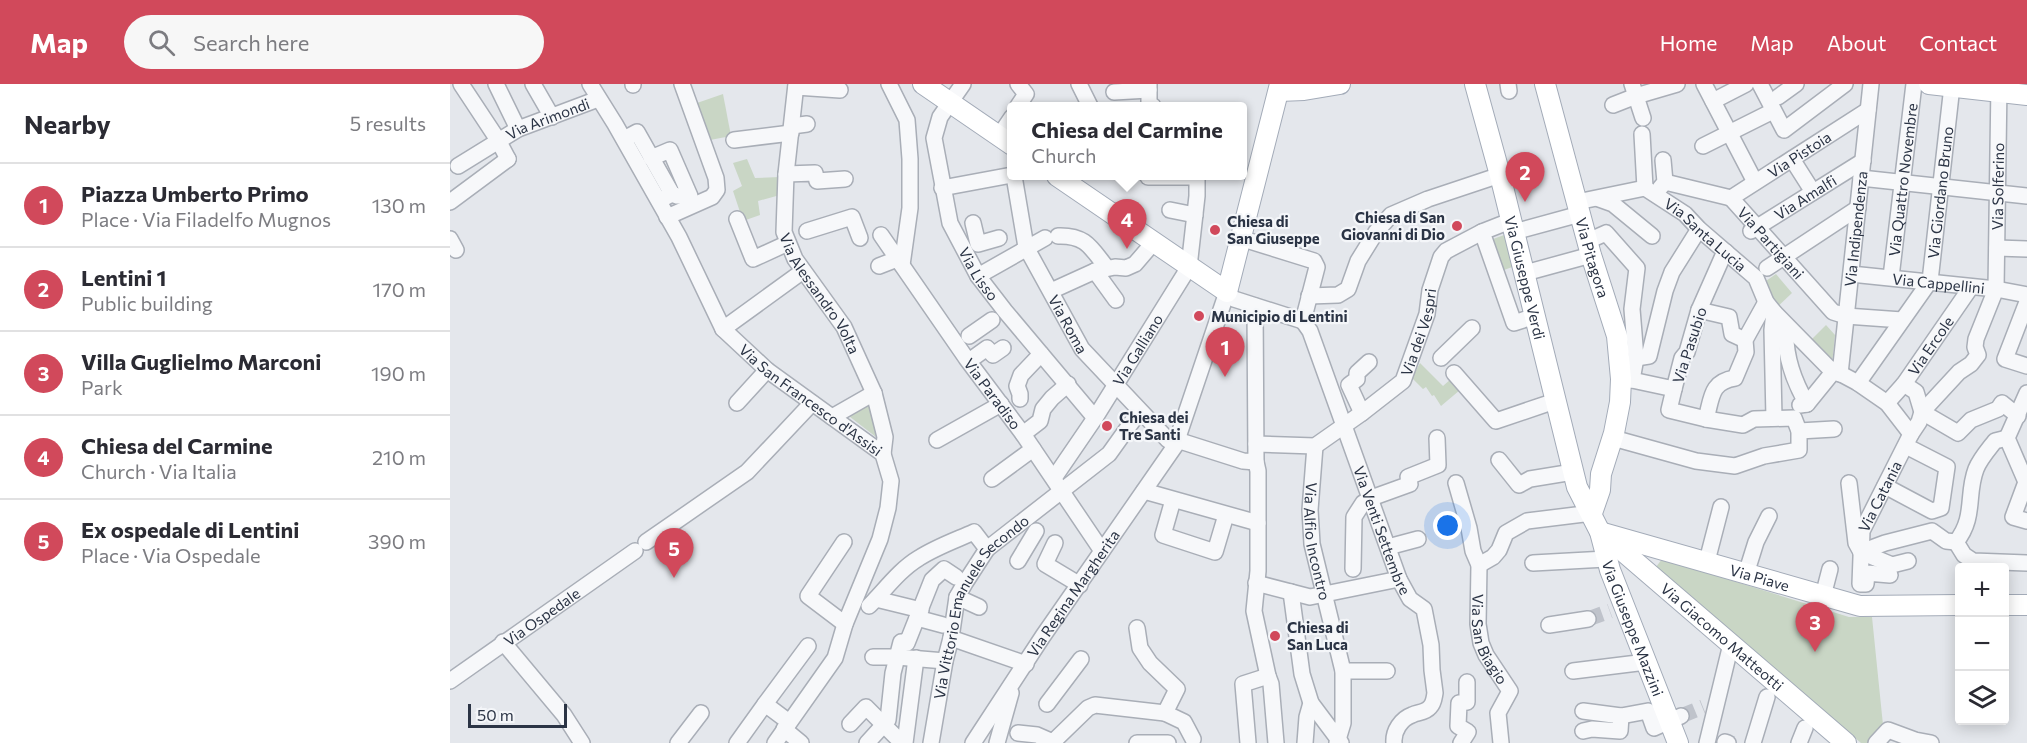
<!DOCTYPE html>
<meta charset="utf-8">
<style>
:root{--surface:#fff;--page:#f7f7f7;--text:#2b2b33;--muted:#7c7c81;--line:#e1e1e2;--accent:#d1495b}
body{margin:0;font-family:Commissioner,sans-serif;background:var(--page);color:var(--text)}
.controls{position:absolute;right:18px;bottom:18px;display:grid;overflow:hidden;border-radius:6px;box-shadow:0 3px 15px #0003}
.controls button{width:54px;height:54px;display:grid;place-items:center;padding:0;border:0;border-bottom:2px solid var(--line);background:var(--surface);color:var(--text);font:30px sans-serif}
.scale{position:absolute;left:18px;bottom:15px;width:99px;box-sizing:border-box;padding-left:6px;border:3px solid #2b3445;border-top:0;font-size:16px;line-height:21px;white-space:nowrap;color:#2b3445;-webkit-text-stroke:4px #f4f6f9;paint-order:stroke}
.you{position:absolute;left:998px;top:442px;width:21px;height:21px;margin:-15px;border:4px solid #fff;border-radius:50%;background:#1a73e8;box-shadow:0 0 0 9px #1a73e833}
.badge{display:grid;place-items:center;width:39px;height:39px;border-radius:50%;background:var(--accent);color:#fff;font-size:20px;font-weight:700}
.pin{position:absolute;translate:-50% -50px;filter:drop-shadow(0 2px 3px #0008)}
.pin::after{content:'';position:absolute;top:32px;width:21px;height:18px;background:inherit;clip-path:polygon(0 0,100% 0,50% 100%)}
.popup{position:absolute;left:557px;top:18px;width:240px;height:78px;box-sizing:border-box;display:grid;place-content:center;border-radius:6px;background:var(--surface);filter:drop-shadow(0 2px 4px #0005);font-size:20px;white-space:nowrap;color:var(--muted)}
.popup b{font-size:22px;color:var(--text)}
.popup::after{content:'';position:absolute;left:50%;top:100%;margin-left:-12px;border:12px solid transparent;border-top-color:var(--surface)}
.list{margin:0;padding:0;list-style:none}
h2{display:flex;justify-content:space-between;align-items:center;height:78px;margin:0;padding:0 24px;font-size:26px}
h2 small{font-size:20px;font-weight:400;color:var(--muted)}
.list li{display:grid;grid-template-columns:39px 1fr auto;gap:18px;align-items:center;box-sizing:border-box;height:84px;padding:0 24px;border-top:2px solid var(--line)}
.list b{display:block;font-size:22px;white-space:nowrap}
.list p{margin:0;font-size:20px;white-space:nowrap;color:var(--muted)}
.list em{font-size:20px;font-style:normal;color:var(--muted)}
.icon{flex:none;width:33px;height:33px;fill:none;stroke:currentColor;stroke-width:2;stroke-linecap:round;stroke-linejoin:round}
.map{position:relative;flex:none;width:1577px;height:659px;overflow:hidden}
header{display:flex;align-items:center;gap:36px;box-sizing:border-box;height:84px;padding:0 30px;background:var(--accent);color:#fff}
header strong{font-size:28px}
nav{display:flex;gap:33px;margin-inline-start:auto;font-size:21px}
.search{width:420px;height:54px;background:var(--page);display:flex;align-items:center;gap:15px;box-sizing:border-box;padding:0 21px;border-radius:33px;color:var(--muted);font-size:22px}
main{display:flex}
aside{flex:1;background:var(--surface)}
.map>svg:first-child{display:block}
.green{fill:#c9d6c5}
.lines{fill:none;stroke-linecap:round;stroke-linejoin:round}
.minor-tunnel{stroke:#bfc3cb;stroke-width:15;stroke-dasharray:15 8;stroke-linecap:butt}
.minor-casing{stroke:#a9aeb7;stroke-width:18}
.major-casing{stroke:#a3abb8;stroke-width:22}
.minor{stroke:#f7f8fa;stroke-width:15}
.major{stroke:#fff;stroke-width:20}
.poi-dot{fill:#d1495b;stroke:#f4f6f9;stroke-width:2}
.labels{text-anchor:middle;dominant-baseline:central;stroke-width:4.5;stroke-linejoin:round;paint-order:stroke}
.street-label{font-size:15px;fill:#2b3445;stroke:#f4f6f9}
.poi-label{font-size:15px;font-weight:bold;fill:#2b3445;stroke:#f4f6f9;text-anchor:start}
</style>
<header>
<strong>Map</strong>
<div class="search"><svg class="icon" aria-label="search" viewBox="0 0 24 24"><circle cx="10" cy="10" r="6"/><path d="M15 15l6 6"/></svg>Search here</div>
<nav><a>Home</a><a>Map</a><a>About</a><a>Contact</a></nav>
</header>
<main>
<aside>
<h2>Nearby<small>5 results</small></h2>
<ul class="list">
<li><span class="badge">1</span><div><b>Piazza Umberto Primo</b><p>Place · Via Filadelfo Mugnos</p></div><em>130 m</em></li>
<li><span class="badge">2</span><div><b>Lentini 1</b><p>Public building</p></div><em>170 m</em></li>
<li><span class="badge">3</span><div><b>Villa Guglielmo Marconi</b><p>Park</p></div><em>190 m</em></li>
<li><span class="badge">4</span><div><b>Chiesa del Carmine</b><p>Church · Via Italia</p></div><em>210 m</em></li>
<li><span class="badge">5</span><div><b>Ex ospedale di Lentini</b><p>Place · Via Ospedale</p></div><em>390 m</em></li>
</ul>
</aside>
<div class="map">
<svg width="1577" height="659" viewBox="0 0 1577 659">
<rect width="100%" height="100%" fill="#e4e7ec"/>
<g class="green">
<polygon points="273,10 281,52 260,56 247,19"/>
<polygon points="297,75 305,94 330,93 330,111 308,117 310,131 293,137 283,107 292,102 283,79"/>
<polygon points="1057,150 1065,182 1054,186 1043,155"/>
<polygon points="1326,190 1342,209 1326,224 1313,199"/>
<polygon points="1376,241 1385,251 1382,280 1359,258"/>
<polygon points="970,279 993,302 1001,295 1010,306 991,322 984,311 982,312 976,303 973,305 962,294"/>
<polygon points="418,315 426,353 395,329"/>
<polygon points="1212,475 1399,533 1422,533 1433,641 1417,659 1411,659 1206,483"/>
</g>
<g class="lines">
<g class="minor-tunnel">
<polyline points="1138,535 1160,527"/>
<polyline points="1231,632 1253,623"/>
</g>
<defs>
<g id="minor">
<polyline points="11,0 48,56 58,75"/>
<polyline points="46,0 68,45"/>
<polyline points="83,0 102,33"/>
<path id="s1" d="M140 0 165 40 229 153 273 245 317 286 433 370 441 397 438 424 430 455 395 540 385 574 325 659"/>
<polyline points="183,0 183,1"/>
<path id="s2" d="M346 0 336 90 334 148 345 175 394 243 424 309"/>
<polyline points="439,0 457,36 460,75 460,124 452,181"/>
<path id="s3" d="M513 0 490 33 484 54 500 139 528 192 555 227 645 334"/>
<polyline points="629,0 640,22"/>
<polyline points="699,0 699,20 703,22"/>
<polyline points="1058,0 1059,7"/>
<polyline points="1182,0 1193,34"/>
<polyline points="1254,0 1305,98"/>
<polyline points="1310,0 1334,46 1395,0"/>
<polyline points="346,3 390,6"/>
<polyline points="664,8 699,6"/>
<polyline points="1328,13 1346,0"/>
<polyline points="1263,17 1296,0"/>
<polyline points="1163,21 1186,12 1227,0"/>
<polyline points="568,22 576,10 568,0"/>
<polyline points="342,42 357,40"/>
<polyline points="1192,50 1195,104"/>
<polyline points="549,52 562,33"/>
<polyline points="174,55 187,48 222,110 209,117"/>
<polyline points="284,56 341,49"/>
<polyline points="1253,62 1323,27"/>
<polyline points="201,74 220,66 240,112 227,112 222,110"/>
<polyline points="1342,75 1363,108"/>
<path id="s4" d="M8 82 68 45 148 15"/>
<polyline points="336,90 365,89 367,97 395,95"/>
<path id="s5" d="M564 92 576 163 632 265 718 356H727L793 377 806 378 805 222"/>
<polyline points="698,93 747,93"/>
<polyline points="1411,94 1577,112"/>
<polyline points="1215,98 1281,114"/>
<polyline points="492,104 562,91"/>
<polyline points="1210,104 1215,98 1213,76"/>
<path id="s6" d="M1281 114 1383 228 1396 232 1452 236"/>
<path id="s7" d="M1281 114 1418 26"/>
<polyline points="1149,115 1163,120 1202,152"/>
<polyline points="0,118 58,75"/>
<path id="s8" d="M1127 118 1195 104 1235 130 1249 145 1306 194 1316 218 1324 228 1378 283 1408 299 1437 319 1461 350"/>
<polyline points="720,126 745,131"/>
<polyline points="217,133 262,113 267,106 266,94 232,0"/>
<polyline points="287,135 303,175 338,159"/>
<polyline points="1060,137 1032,148 1064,239 1085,232"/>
<polyline points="523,139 528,160 549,154"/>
<polyline points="357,147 402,133 410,154"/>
<path id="s9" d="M1301 147 1413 77"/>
<polyline points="1064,148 1130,130"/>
<path id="s10" d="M431 151 516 274 573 350 652 467"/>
<path d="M608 152C636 151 641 164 657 184"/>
<polyline points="0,155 6,166"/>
<polyline points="1138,157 1156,149 1187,184 1182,225 1186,274 1182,296"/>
<polyline points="1547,164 1577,165"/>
<polyline points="429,182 447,175"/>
<polyline points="1317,184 1408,124"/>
<polyline points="645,187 666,216"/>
<polyline points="1075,189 1141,171"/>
<path id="s11" d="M1401 190 1546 205 1577 211"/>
<polyline points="528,192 595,154"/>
<path id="s12" d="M1441 193 1464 0"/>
<polyline points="601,207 645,187 665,183 676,184 685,180 704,158"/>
<polyline points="859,212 888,211 898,205 908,177 926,148 941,131 978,115 1050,91"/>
<polyline points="1577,218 1555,275 1577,282"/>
<polyline points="1249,226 1279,233 1282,250 1295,256"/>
<polyline points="1324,228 1322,246 1324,334"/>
<path id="s13" d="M853 237 860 247 949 495 960 515 974 525 981 561 982 586 985 609C984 614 984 619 980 623 975 629 968 628 962 631 951 635 943 647 944 659"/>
<path d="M1336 242C1334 270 1343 296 1357 320"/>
<polyline points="273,245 353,187"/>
<polyline points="519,252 542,236"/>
<polyline points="991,274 1022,244"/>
<polyline points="1186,274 1199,272 1215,207 1222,188 1249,145"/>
<polyline points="519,277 537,264 543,271 553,264"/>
<polyline points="1004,289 1046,337 1105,317"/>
<path id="s14" d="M1390 290 1421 0"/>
<polyline points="1171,295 1182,296 1224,305 1232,274 1237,268 1249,226 1272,174 1276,168"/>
<path id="s15" d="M1408 299 1480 197 1502 2"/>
<polyline points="1454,300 1466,308 1472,328 1508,349 1521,336 1548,325 1552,319 1568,332"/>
<polyline points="1577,309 1557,354 1576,398 1563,433 1577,437"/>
<polyline points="570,315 570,310 567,302 571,291 591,270"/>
<polyline points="287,319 317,286"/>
<path id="s16" d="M1437 319 1454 300 1521 203"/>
<polyline points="1350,321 1357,320 1383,288"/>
<polyline points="912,329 899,301 907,295 907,289 919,278"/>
<polyline points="382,333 424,309 435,353 433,370"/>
<path d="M1256 335C1262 314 1260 298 1285 294L1296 268 1295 256 1316 218"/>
<polyline points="1349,347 1384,345"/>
<polyline points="573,350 590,337 593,325 602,314 618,300"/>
<polyline points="1163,354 1246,377 1285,382 1314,372 1349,366 1349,347 1344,334 1304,335 1293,341 1256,335 1219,326 1224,305"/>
<polyline points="487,356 551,320"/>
<path id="s17" d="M806 360 865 362 912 329 953 297 977 230 980 206 991 173 996 167 1032 148"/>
<path id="s18" d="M865 362 860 426 862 460 893 587V639L887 659"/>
<polyline points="1049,376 1069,401 1080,395 1123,388"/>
<polyline points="806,378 808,387 808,487 804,527 818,592 821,600 826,659"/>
<path id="s19" d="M604 394 645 334 739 183 747 112V92"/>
<polyline points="542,395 583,365"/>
<path id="s20" d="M1006 399 1019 444 1023 467 1029 481 1028 540 1031 559 1036 571 1060 607 1048 629 1051 659"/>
<polyline points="1399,399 1406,459 1411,468 1442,481 1458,477"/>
<polyline points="1435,402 1482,427 1491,424 1497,383 1456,362"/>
<polyline points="694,407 808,439"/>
<polyline points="924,413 960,400 958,393 988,381 987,354"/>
<polyline points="723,416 713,451 765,468 776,431"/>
<polyline points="196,458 297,388 362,319"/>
<polyline points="394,458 358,512 395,540"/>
<path d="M1506 458C1526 433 1516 411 1526 385 1530 375 1538 366 1545 357L1557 354"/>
<polyline points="1506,458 1514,471 1523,477 1577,479"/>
<polyline points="605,459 595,480 630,501"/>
<polyline points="938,463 968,455"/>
<polyline points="1411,468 1435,459 1482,447 1496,457 1506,458"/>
<polyline points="568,477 586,447"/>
<polyline points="1257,477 1271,423"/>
<polyline points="1083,479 1156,475"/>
<polyline points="1029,481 1043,473 1049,466 1056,449 1077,437 1142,429"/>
<polyline points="903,485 904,433 913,419 921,414"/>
<polyline points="1296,490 1306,458 1319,432"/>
<path id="s21" d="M1440 491 1417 489 1416 500H1410L1412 447 1461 350 1469 338 1472 328 1509 288 1521 280 1528 271 1525 263 1526 255 1546 205 1549 0"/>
<polyline points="806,499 860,513 949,495"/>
<polyline points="841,508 852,590 861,619 891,659"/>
<polyline points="1373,512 1380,485"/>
<polyline points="507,513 529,523"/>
<polyline points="426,515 471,526"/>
<path d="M419 522C435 506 449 486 469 474 486 463 506 456 524 448L537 465"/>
<polyline points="467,534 493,541"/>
<polyline points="1099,541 1138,535"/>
<polyline points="687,544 690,564 700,579 727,605 715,629 734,638 743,655"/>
<polyline points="501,554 576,580"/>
<polyline points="53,558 114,631 132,659"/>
<polyline points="423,573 447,573 495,577"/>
<polyline points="893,587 937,587"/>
<polyline points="1123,587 1196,578"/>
<path id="s22" d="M0 597 185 467"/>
<polyline points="315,620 358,562"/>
<polyline points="597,620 631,575"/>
<polyline points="1133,627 1171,632 1198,627 1204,644 1231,632"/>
<polyline points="400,640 416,623 452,659"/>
<polyline points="334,645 351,659"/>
<polyline points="1133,647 1142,645 1170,647 1171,632"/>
<polyline points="568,649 587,651 603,658 638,624 645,621 715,629"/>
<polyline points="1275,658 1278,659"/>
<polyline points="228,659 251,629"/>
<polyline points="287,659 315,620 339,638"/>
<polyline points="417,659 438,636 443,589 451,558 457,559 482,496 494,485 506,493"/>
<polyline points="455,659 466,574"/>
<path id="s23" d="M481 659 495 577 501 554 507 513 515 499 537 465 659 370 689 328"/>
<path id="s24" d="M523 659 593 552 725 362 777 208 784 215 853 237 867 183 864 177 790 154"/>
<polyline points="547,659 561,609"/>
<polyline points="687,659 718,659"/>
<polyline points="798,659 793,600 818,592"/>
<polyline points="855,659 857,633 861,619"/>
<polyline points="1011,659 1018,648 1008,642 1009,619 1017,618 1017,598"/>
<polyline points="1257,659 1281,560"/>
<polyline points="1303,659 1317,613"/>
<polyline points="1349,659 1355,644"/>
<polyline points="1426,659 1438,646 1465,656 1481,659"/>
</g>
<g id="major">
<polyline points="473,0 562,61"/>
<path id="s25" d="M1025 0 1050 91 1127 403 1150 448 1160 486 1228 659"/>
<path id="s26" d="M1095 0 1141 171 1167 252 1171 295 1170 318 1164 349 1151 390 1150 406 1142 429"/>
<polyline points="1479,0 1577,11"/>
<polyline points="829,7 854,6 890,0"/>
<polyline points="607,92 777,208 830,0"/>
<path id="s27" d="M1150 448 1410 522 1510 521"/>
<path id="s28" d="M1154 451 1396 659"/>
<polyline points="1554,521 1577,521"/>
</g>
</defs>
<use href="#minor" class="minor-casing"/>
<use href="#major" class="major-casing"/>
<use href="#minor" class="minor"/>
<use href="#major" class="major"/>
</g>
<g class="poi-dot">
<circle cx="1007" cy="142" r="6"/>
<circle cx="765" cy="146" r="6"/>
<circle cx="749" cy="232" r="6"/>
<circle cx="657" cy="342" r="6"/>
<circle cx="825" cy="552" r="6"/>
</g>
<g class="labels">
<g class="street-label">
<text stroke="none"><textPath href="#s4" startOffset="102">Via Arimondi</textPath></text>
<text stroke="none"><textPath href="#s7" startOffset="81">Via Pistoia</textPath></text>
<text stroke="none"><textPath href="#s12" startOffset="98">Via Quattro Novembre</textPath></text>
<text stroke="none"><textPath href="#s21" startOffset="480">Via Solferino</textPath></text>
<text stroke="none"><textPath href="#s15" startOffset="214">Via Giordano Bruno</textPath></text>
<text stroke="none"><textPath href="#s9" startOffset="64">Via Amalfi</textPath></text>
<text stroke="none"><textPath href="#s14" startOffset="146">Via Indipendenza</textPath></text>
<text stroke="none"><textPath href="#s8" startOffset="146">Via Santa Lucia</textPath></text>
<text stroke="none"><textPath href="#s6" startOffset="60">Via Partigiani</textPath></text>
<text stroke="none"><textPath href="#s26" startOffset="180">Via Pitagora</textPath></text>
<text stroke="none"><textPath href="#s3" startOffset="207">Via Lisso</textPath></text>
<text stroke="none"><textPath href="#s25" startOffset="200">Via Giuseppe Verdi</textPath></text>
<text stroke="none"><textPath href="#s11" startOffset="88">Via Cappellini</textPath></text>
<text stroke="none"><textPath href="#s2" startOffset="220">Via Alessandro Volta</textPath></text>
<text stroke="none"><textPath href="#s5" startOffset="160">Via Roma</textPath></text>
<text stroke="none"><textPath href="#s17" startOffset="220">Via dei Vespri</textPath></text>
<text transform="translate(1239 261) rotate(-72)">Via Pasubio</text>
<text stroke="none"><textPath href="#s16" startOffset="72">Via Ercole</textPath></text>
<text stroke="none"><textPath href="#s19" startOffset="153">Via Galliano</textPath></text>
<text stroke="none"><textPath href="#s10" startOffset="194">Via Paradiso</textPath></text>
<text stroke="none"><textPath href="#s1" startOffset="392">Via San Francesco d'Assisi</textPath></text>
<text stroke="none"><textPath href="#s21" startOffset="132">Via Catania</textPath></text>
<text stroke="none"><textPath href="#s13" startOffset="224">Via Venti Settembre</textPath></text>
<text stroke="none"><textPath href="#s18" startOffset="96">Via Alfio Incontro</textPath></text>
<text stroke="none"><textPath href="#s27" startOffset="166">Via Piave</textPath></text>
<text stroke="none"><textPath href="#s24" startOffset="180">Via Regina Margherita</textPath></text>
<text stroke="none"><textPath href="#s23" startOffset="150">Via Vittorio Emanuele Secondo</textPath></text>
<text stroke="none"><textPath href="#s22" startOffset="112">Via Ospedale</textPath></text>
<text stroke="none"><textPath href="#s25" startOffset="568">Via Giuseppe Mazzini</textPath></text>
<text stroke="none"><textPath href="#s28" startOffset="156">Via Giacomo Matteotti</textPath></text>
<text stroke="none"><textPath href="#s20" startOffset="162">Via San Biagio</textPath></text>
</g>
<g class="poi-label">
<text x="995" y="133" text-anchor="end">Chiesa di San<tspan x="995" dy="17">Giovanni di Dio</tspan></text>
<text x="777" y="137">Chiesa di<tspan x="777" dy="17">San Giuseppe</tspan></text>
<text x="761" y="232">Municipio di Lentini</text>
<text x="669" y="333">Chiesa dei<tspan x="669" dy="17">Tre Santi</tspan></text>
<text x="837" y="543">Chiesa di<tspan x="837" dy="17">San Luca</tspan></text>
</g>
</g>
</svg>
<div class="controls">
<button>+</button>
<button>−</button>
<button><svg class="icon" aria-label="layers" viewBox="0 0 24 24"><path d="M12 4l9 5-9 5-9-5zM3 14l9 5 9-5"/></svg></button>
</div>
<div class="scale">50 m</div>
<div class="you"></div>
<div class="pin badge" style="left:775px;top:293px">1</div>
<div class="pin badge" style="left:1075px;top:118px">2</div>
<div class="pin badge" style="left:1365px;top:568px">3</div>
<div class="pin badge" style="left:677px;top:165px">4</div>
<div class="popup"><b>Chiesa del Carmine</b>Church</div>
<div class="pin badge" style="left:224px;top:494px">5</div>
</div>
</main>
